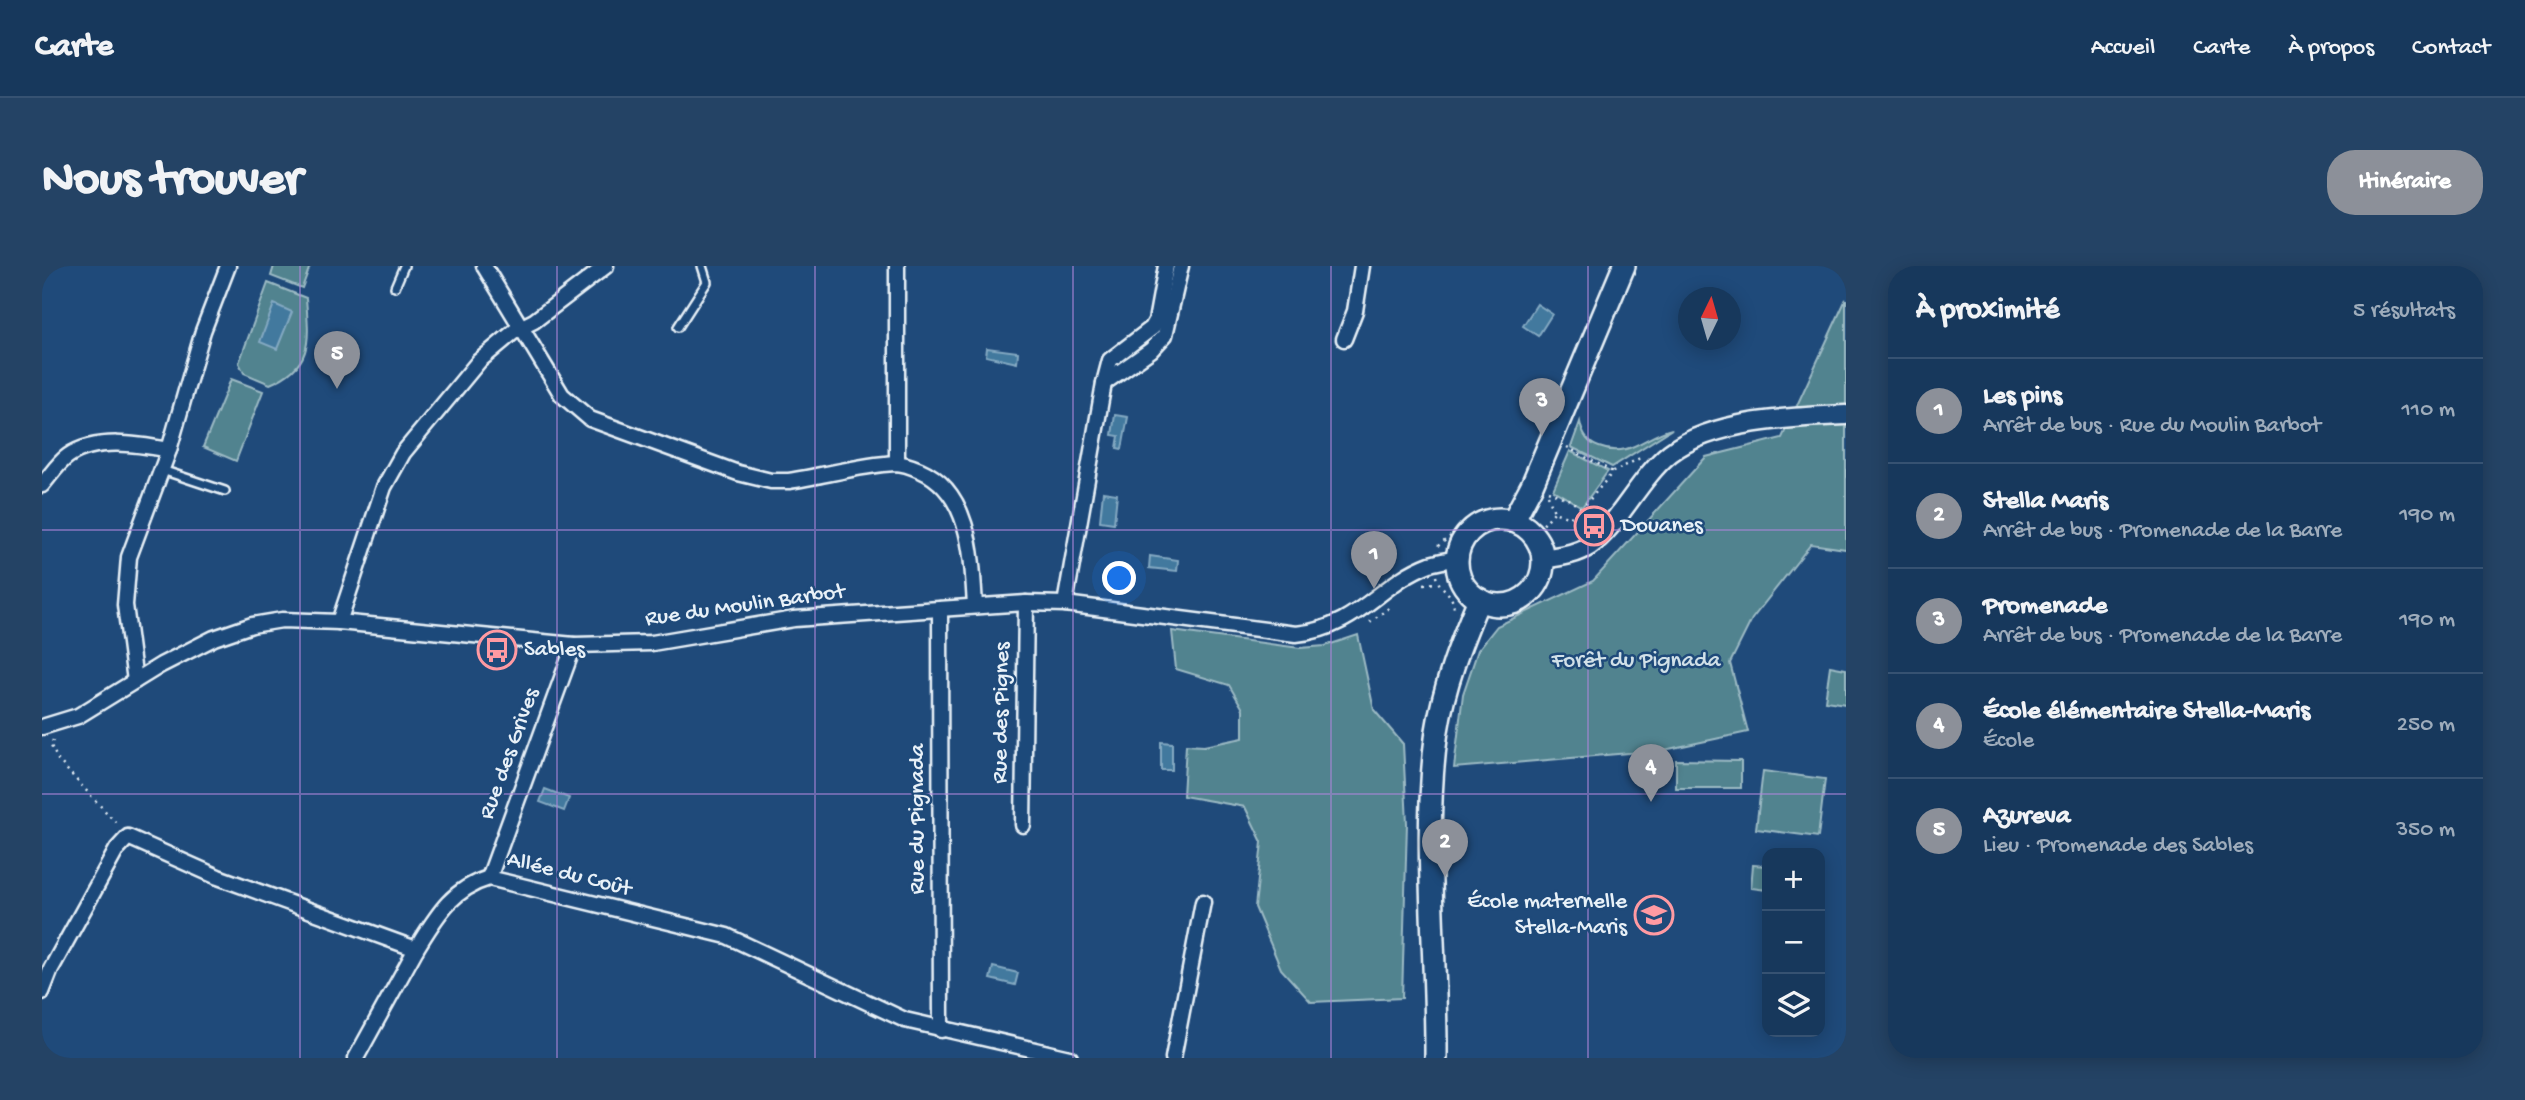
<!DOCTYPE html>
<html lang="fr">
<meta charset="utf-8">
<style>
:root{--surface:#17385c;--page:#244365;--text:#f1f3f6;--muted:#9eacbb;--line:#365272;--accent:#8c9099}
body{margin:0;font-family:"Gochi Hand",sans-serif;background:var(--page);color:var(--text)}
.controls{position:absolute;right:21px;bottom:21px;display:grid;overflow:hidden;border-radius:14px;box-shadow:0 4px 18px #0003}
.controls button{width:63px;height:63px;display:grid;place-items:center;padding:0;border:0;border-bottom:2px solid var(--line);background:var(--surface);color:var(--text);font:35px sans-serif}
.compass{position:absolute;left:1636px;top:21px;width:63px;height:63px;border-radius:50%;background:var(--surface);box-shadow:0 4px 18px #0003;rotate:5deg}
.you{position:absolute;left:1078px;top:313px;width:24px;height:24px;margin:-18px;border:5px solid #fff;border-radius:50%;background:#1a73e8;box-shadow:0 0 0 10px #1a73e833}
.badge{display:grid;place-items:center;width:46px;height:46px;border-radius:50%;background:var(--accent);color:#fff;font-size:23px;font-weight:700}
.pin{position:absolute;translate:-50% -58px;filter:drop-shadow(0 2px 4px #0008)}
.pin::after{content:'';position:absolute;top:37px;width:24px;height:21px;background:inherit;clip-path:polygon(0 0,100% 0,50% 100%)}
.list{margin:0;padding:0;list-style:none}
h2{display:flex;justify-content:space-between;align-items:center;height:91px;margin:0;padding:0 28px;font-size:30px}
h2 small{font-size:23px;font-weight:400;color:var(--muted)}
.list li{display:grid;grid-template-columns:46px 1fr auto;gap:21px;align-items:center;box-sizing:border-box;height:105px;padding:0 28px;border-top:2px solid var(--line)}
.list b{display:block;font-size:26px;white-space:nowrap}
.list p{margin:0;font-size:23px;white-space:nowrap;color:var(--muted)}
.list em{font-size:23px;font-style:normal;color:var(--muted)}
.icon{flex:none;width:38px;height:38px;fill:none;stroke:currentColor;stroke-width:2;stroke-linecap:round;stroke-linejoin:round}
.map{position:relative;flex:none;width:1804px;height:792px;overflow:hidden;border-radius:28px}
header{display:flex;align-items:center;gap:42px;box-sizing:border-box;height:98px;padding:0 35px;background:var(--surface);border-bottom:2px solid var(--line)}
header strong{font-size:33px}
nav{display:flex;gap:38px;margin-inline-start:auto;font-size:24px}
.intro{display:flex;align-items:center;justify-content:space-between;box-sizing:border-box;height:168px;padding:0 42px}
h1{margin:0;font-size:49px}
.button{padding:18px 32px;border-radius:28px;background:var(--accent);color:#fff;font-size:24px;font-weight:700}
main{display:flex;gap:42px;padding:0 42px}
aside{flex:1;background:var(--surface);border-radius:28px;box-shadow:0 4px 18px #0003}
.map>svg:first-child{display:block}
.green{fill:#51838f;stroke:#9cbac4;stroke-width:2}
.water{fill:#42799e;stroke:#84a9c2;stroke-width:2}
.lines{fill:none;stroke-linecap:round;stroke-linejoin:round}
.service-casing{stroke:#e8f1f8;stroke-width:12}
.minor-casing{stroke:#e8f1f8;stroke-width:19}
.tertiary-casing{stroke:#e8f1f8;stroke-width:23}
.secondary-casing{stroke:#e8f1f8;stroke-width:26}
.path{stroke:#e8f1f8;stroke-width:2.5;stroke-dasharray:2 5;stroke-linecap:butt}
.service{stroke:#1f4a7a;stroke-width:7}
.minor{stroke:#1f4a7a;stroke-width:14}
.tertiary{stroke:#1f4a7a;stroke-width:18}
.secondary{stroke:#1f4a7a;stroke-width:21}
.grid{fill:none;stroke:#ac85d9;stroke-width:2;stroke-opacity:0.55}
.labels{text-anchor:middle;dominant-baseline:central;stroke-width:5;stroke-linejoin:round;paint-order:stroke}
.poi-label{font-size:23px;fill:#e8f1f8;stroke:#1f4a7a;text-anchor:start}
.street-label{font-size:23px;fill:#e8f1f8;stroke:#1f4a7a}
.park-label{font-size:23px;fill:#d1e0e8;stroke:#1f4a7a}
</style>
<header>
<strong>Carte</strong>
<nav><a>Accueil</a><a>Carte</a><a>À propos</a><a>Contact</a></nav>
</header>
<div class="intro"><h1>Nous trouver</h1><a class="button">Itinéraire</a></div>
<main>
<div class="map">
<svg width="1804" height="792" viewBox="0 0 1804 792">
<rect width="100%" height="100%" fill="#1f4a7a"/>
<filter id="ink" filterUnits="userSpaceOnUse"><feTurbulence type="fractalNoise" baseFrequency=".0143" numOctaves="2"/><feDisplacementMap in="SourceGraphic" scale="14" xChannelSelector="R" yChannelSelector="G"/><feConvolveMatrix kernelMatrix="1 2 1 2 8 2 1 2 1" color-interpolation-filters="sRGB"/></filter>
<g filter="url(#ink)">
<g class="green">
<polygon points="232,0 268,0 260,22 229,10"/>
<path d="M226 17 264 32C267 73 272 100 228 118L202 107 197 97Z"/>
<polygon points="1804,33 1804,283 1769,278 1710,353 1688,397 1706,466 1622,484 1412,502 1421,428 1436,384 1455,360 1551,315 1664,191 1740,172"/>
<polygon points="189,113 221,125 194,195 161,181"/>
<path d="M1538 156C1540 168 1545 177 1557 181 1588 193 1602 170 1630 163L1570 201 1529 181Z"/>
<polygon points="1528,185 1566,205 1540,241 1511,224"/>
<polygon points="1130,365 1258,382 1283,380 1316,369 1332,444 1361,478 1365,557 1360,732 1269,736 1239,703 1213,641 1220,576 1203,541 1141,530 1144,479 1162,480 1201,472 1201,443 1187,419 1134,403"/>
<polygon points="1788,400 1804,403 1804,438 1783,435"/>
<polygon points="1634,494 1699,495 1699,522 1634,522"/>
<polygon points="1721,505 1783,513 1776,571 1714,563"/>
<polygon points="1711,599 1725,600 1725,624 1709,622"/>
</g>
<g class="water">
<polygon points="232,38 250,46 235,83 218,76"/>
<polygon points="1495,38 1510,48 1496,70 1481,60"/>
<polygon points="945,82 976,86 975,97 944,90"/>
<polygon points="1073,149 1086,151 1080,183 1075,182 1077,170 1070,169"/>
<polygon points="1061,226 1075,228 1072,257 1058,255"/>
<polygon points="1108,290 1136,294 1135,305 1107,302"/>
<polygon points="1119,476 1130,477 1130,504 1119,504"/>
<polygon points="503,523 527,532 522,545 498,536"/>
<polygon points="951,701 976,707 973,719 948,713"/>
</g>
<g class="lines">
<defs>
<g id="service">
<polyline points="353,21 362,0"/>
<polyline points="636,61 665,16 660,0"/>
<polyline points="120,204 183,225"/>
</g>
<g id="minor">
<path d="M442 0 520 129 548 153 696 207 729 215H747C781 210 818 199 853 197 861 197 871 201 878 204 929 226 930 292 933 340"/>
<polyline points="1302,73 1313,45 1320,0"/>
<polyline points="1062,117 1068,94 1110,62 1114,55 1124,0"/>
<polyline points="855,197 855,0"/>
<path d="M0 219C8 210 16 197 26 190 54 171 95 178 127 184"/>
<polyline points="1023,338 1062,117 1109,84 1123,69 1139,0"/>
<polyline points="898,343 899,764"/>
<polyline points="297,356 342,221 361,187 437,95 474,64 492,55 564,0"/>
<polyline points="93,415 83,339 87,291 127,184 161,65 186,0"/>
<path d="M0 461 36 450 119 399 172 372 210 359 240 354 297 356 532 379 610 377 752 353 984 337 1023 338 1254 368C1317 362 1337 317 1388 298 1397 295 1407 294 1415 292"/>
<polyline points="981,559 984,337"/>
<polyline points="447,612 532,379"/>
<path d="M0 726 9 703 75 583 86 571 176 611 374 683C394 651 409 623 447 612L685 670 863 754 1028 792"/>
<polyline points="314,792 374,683"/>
<polyline points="1131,792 1161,636"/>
</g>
<path id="tertiary" d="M1501 293C1517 290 1533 289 1547 280 1575 261 1598 211 1628 187 1671 154 1752 151 1804 149"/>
<g id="secondary">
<circle cx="1458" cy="296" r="43"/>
<polyline points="1471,255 1490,219 1582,0"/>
<path d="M1394 792C1395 688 1380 567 1395 465 1402 419 1419 376 1437 333"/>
</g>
</defs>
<use href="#service" class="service-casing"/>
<use href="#minor" class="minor-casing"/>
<use href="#tertiary" class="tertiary-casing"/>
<use href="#secondary" class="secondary-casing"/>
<g class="path">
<polyline points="1525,181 1571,206"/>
<polyline points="1506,225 1528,234 1554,254"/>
<polyline points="1506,229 1512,246 1525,251 1534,250 1571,206 1598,192"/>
<polyline points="1492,269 1512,246"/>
<polyline points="1396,280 1433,251 1458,242"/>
<path d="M1394 310C1397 324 1410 324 1412 342"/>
<polyline points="1382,318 1396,317"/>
<polyline points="1328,356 1348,341"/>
<polyline points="11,474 9,480 16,494 77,560"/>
</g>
<use href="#service" class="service"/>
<use href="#minor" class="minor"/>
<use href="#tertiary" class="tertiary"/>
<use href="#secondary" class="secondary"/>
</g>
</g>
<path class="grid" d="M258 0V792M515 0V792M773 0V792M1031 0V792M1289 0V792M1546 0V792M0 264H1804M0 528H1804"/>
<defs>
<symbol id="bus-ring" viewBox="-11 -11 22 22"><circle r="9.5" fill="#1f4a7a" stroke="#ff9aa2" stroke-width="1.5"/><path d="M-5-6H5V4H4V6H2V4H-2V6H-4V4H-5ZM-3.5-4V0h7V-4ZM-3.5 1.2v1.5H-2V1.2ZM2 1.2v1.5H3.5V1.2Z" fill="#ff9aa2"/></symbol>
<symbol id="school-ring" viewBox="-11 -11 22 22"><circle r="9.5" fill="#1f4a7a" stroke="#ff9aa2" stroke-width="1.5"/><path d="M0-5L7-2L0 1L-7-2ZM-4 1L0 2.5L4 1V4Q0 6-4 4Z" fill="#ff9aa2"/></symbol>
</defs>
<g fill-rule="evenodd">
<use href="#bus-ring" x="1530" y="238" width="44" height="44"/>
<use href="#bus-ring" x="433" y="362" width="44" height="44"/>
<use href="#school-ring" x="1590" y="627" width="44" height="44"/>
</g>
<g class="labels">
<g class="poi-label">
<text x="1579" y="260">Douanes</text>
<text x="482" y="384">Sables</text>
<text x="1585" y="636" text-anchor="end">École maternelle<tspan x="1585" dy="26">Stella-Maris</tspan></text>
</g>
<g class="street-label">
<text transform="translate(703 340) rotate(-8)">Rue du Moulin Barbot</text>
<text transform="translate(960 447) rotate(-89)">Rue des Pignes</text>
<text transform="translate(468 488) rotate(-70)">Rue des Grives</text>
<text transform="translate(876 553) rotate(-90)">Rue du Pignada</text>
<text transform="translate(527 609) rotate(14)">Allée du Coût</text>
</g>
<g class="park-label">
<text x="1594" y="395">Forêt du Pignada</text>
</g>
</g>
</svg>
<div class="controls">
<button>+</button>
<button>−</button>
<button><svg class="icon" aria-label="layers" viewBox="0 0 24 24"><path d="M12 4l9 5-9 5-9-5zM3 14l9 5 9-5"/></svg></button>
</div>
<svg class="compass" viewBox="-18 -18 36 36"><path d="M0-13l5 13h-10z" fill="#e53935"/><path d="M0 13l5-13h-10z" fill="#9eacbb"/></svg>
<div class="you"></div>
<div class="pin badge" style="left:1332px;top:323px">1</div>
<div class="pin badge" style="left:1403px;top:611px">2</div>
<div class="pin badge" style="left:1500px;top:170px">3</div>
<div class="pin badge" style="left:1609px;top:536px">4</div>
<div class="pin badge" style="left:295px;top:123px">5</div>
</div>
<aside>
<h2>À proximité<small>5 résultats</small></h2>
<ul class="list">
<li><span class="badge">1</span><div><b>Les pins</b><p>Arrêt de bus · Rue du Moulin Barbot</p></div><em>110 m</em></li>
<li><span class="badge">2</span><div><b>Stella Maris</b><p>Arrêt de bus · Promenade de la Barre</p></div><em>190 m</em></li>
<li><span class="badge">3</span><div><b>Promenade</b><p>Arrêt de bus · Promenade de la Barre</p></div><em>190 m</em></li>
<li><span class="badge">4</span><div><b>École élémentaire Stella-Maris</b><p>École</p></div><em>250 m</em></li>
<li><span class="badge">5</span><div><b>Azureva</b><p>Lieu · Promenade des Sables</p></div><em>350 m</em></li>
</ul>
</aside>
</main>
